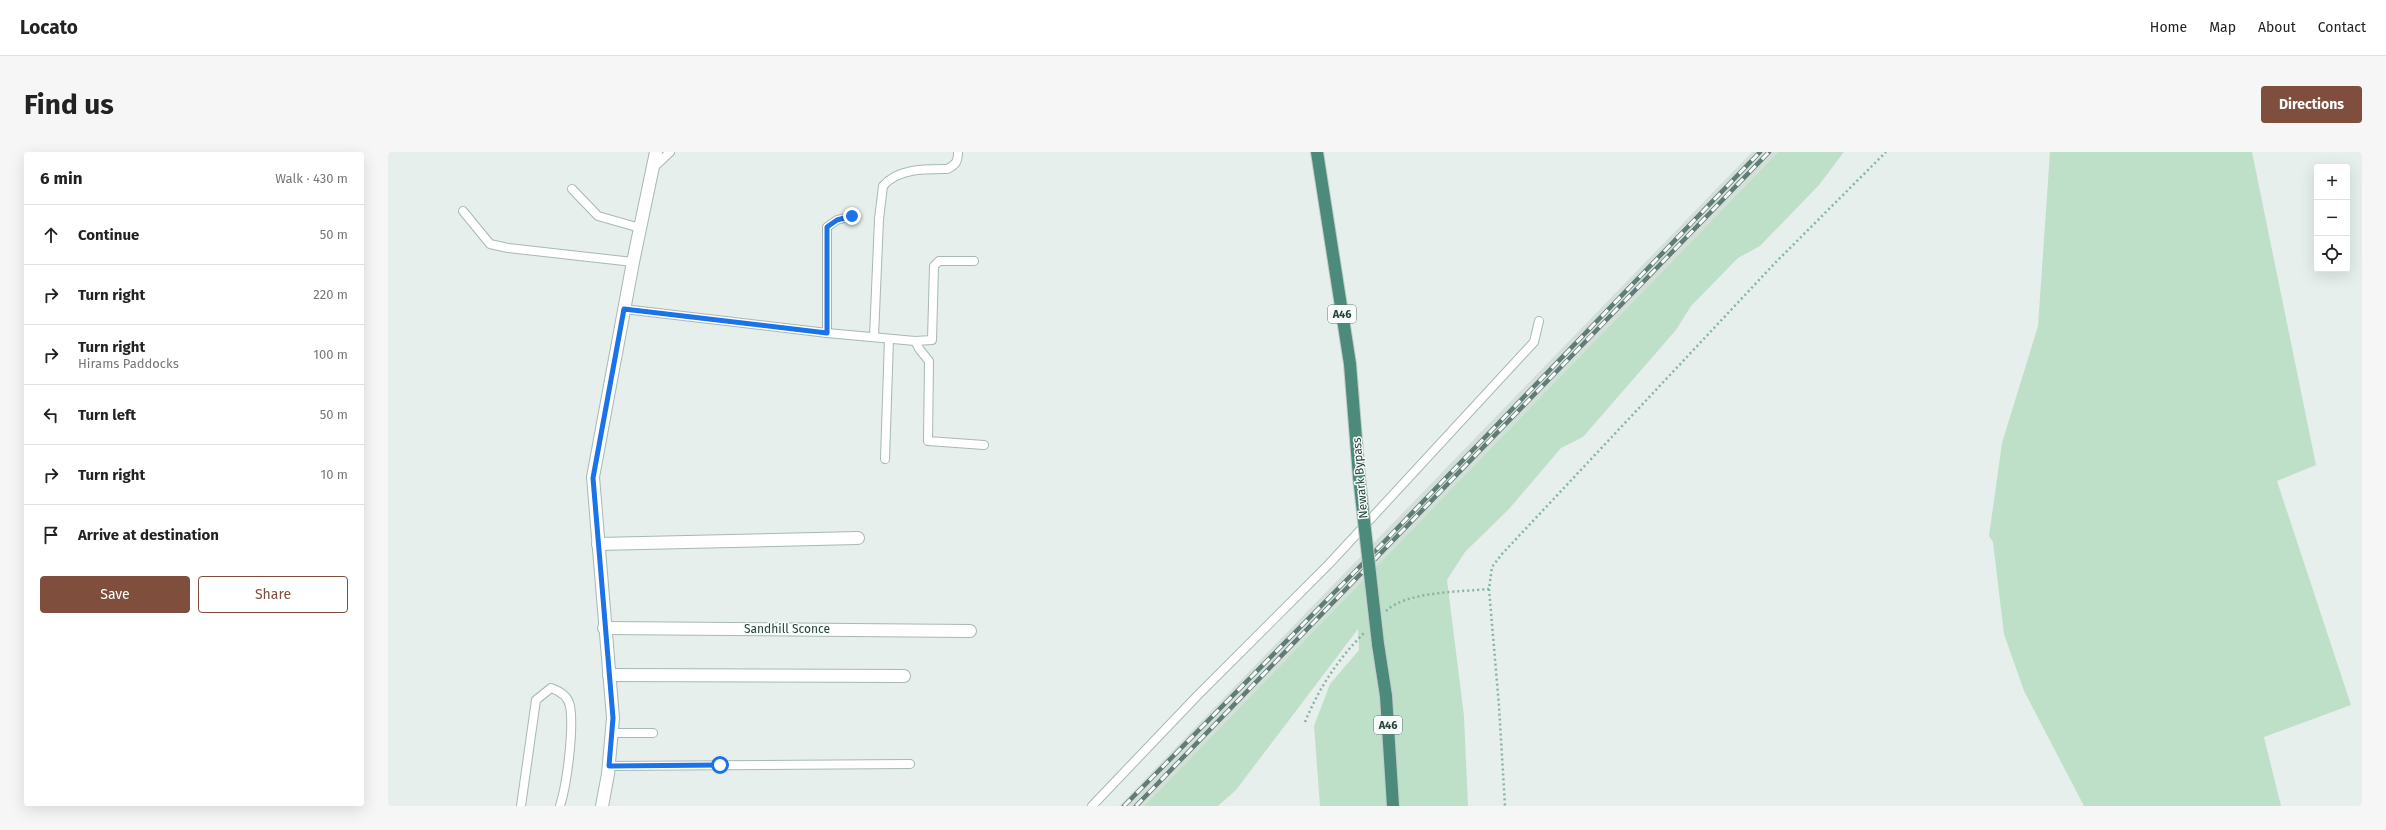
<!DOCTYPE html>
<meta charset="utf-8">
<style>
:root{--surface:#fff;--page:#f6f6f6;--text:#222;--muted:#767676;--line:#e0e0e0;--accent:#804e3d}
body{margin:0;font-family:"Fira Sans",sans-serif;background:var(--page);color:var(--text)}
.controls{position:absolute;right:12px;top:12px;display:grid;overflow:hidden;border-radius:4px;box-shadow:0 4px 16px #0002}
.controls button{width:36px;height:36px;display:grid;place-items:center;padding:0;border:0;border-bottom:1px solid var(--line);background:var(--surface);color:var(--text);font:20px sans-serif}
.stop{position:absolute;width:12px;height:12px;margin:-9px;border:3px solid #1a73e8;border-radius:50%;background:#fff}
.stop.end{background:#1a73e8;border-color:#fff;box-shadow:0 1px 4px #0008}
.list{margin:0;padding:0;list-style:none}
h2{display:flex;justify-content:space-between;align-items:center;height:52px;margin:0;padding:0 16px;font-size:17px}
h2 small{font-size:13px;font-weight:400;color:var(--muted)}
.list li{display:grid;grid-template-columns:26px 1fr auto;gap:12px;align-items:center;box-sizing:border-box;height:60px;padding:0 16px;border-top:1px solid var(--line)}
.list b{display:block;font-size:15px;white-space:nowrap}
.list p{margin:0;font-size:13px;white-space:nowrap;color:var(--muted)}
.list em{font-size:13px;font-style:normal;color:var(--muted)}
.actions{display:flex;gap:8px;padding:12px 16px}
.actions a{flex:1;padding:9px 0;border:1px solid var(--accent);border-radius:4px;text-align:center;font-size:14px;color:var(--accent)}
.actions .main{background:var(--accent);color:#fff}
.icon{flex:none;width:22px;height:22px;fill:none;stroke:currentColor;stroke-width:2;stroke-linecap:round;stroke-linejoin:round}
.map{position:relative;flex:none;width:1974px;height:654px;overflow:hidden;border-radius:4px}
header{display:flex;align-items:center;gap:24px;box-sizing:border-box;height:56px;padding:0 20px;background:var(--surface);border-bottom:1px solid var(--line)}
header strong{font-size:19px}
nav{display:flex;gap:22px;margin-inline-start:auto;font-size:14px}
.intro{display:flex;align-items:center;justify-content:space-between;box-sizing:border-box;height:96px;padding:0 24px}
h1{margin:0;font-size:28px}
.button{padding:10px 18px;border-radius:4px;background:var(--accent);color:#fff;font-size:14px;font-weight:700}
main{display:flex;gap:24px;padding:0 24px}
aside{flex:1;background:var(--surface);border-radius:4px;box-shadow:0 4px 16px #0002}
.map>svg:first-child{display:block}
.built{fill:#d4dfda}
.green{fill:#bfe0c8}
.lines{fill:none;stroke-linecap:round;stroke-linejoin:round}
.service-casing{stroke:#a8b8b2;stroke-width:10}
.minor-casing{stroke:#a8b8b2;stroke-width:14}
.trunk-casing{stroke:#c2cac8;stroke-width:14}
.path{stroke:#86b3a5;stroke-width:2.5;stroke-dasharray:2 3;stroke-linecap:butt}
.service{stroke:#fff;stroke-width:8}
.minor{stroke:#fff;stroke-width:12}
.trunk{stroke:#4c8a7c;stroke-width:12}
.rail-casing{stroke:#5f7d75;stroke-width:4.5}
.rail{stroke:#f7fbf9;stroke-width:3;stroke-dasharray:9;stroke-linecap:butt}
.trunk-bridge-casing{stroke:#c2cac8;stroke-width:14;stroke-linecap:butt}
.trunk-bridge{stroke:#4c8a7c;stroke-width:12}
.route{stroke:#1a73e8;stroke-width:5}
.labels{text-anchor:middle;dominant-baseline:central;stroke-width:3;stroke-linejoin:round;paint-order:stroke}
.shield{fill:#f7fbf9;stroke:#637a73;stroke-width:1}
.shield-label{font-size:11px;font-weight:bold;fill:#24423a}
.street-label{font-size:12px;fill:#24423a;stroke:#f7fbf9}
</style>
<header>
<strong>Locato</strong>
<nav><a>Home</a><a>Map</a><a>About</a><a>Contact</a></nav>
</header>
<div class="intro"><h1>Find us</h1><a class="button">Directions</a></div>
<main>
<aside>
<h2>6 min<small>Walk · 430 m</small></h2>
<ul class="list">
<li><svg class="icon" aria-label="ahead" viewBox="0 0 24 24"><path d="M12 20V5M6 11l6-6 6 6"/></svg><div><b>Continue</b></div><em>50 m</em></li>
<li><svg class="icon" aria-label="right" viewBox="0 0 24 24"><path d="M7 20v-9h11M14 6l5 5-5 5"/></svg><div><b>Turn right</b></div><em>220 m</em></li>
<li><svg class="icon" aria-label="right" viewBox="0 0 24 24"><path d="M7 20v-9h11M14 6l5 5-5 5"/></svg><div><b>Turn right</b><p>Hirams Paddocks</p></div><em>100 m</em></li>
<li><svg class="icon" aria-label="left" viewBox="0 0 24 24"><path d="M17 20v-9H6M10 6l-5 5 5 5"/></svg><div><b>Turn left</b></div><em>50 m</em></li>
<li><svg class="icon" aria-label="right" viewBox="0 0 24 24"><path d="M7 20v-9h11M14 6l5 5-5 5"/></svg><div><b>Turn right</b></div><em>10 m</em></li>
<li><svg class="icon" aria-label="arrive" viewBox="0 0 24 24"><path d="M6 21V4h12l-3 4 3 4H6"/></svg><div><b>Arrive at destination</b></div></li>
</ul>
<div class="actions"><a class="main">Save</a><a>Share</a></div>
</aside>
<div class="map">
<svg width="1974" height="654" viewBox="0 0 1974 654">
<rect width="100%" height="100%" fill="#e6efeb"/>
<polygon class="built" points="1364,0 1390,0 756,654 731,654"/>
<g class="green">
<polygon points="1390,0 1456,0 1431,33 1372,94 1350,106 1303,154 1288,178 1195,285 1173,296 1121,357 1077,400 1059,428 1076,564 1080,654 932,654 926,574 942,532 971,498 970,477 848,638 830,654 756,654"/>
<polygon points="1662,0 1864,0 1928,313 1889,329 1963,553 1876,585 1893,654 1696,654 1636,539 1616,482 1605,390 1601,384 1614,291 1650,174"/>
</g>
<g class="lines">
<defs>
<g id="service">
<polyline points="266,15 282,0"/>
<polyline points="184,37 210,64 252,76"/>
<polyline points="75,59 102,92 120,96 245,110"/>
<polyline points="236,157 439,181 527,189 544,188 546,114 551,109 586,109"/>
<polyline points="439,181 439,75 449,68 464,64"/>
<path d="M486 185 491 67 495 34C510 16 538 17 559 17 568 13 570 9 570 0"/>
<polyline points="527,189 532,198 541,209 540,289 596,293"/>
<polyline points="497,307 501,187"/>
<polyline points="224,581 265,581"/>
<polyline points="221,614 522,612"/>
<path d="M133 654 148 548 163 536C172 539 180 544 182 554 186 577 179 632 172 654"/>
<polyline points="704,654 809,544 941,412 1146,190 1151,169"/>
</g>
<g id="minor">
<polyline points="210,392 470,386"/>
<polyline points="216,476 582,479"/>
<polyline points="221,523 516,524"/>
<polyline points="214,654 220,622 225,566 205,325 245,110 268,0"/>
</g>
<g id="trunk">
<polyline points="929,0 962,212 971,325"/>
<polyline points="990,492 998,544 1005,654"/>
</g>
</defs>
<use href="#service" class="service-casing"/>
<use href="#minor" class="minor-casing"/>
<use href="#trunk" class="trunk-casing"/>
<g class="path">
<polyline points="1101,437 1111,554 1117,654"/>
<path d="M998 459C1019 439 1072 440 1101 437L1104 415 1114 402 1387 111 1498 0"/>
<path d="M917 570C931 536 950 507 976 481"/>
</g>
<use href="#service" class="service"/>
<use href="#minor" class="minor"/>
<use href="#trunk" class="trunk"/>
<defs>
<g id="rail">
<polyline points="736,654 997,389 1372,0"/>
<polyline points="748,654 1381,0"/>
</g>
</defs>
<use href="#rail" class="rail-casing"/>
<use href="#rail" class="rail"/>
<defs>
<polyline id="trunk-bridge" points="971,325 990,492"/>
</defs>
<use href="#trunk-bridge" class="trunk-bridge-casing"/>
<use href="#trunk-bridge" class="trunk-bridge"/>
</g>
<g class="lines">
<polyline class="route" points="332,613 221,614 225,566 205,326 236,157 439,181 439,75 449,68 464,64"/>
</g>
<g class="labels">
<g class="shield">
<rect x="940" y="153" width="28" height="18" rx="3"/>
<rect x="986" y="564" width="28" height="18" rx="3"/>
</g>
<g class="shield-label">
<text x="954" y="162">A46</text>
<text x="1000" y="573">A46</text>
</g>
<g class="street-label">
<text transform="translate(972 326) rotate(-95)">Newark Bypass</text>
<text x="399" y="477">Sandhill Sconce</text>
</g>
</g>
</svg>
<div class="controls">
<button>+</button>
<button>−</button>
<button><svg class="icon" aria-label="locate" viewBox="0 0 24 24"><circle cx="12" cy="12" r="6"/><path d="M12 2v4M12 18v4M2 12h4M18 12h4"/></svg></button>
</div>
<div class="stop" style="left:332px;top:613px"></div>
<div class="stop end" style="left:464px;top:64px"></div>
</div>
</main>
